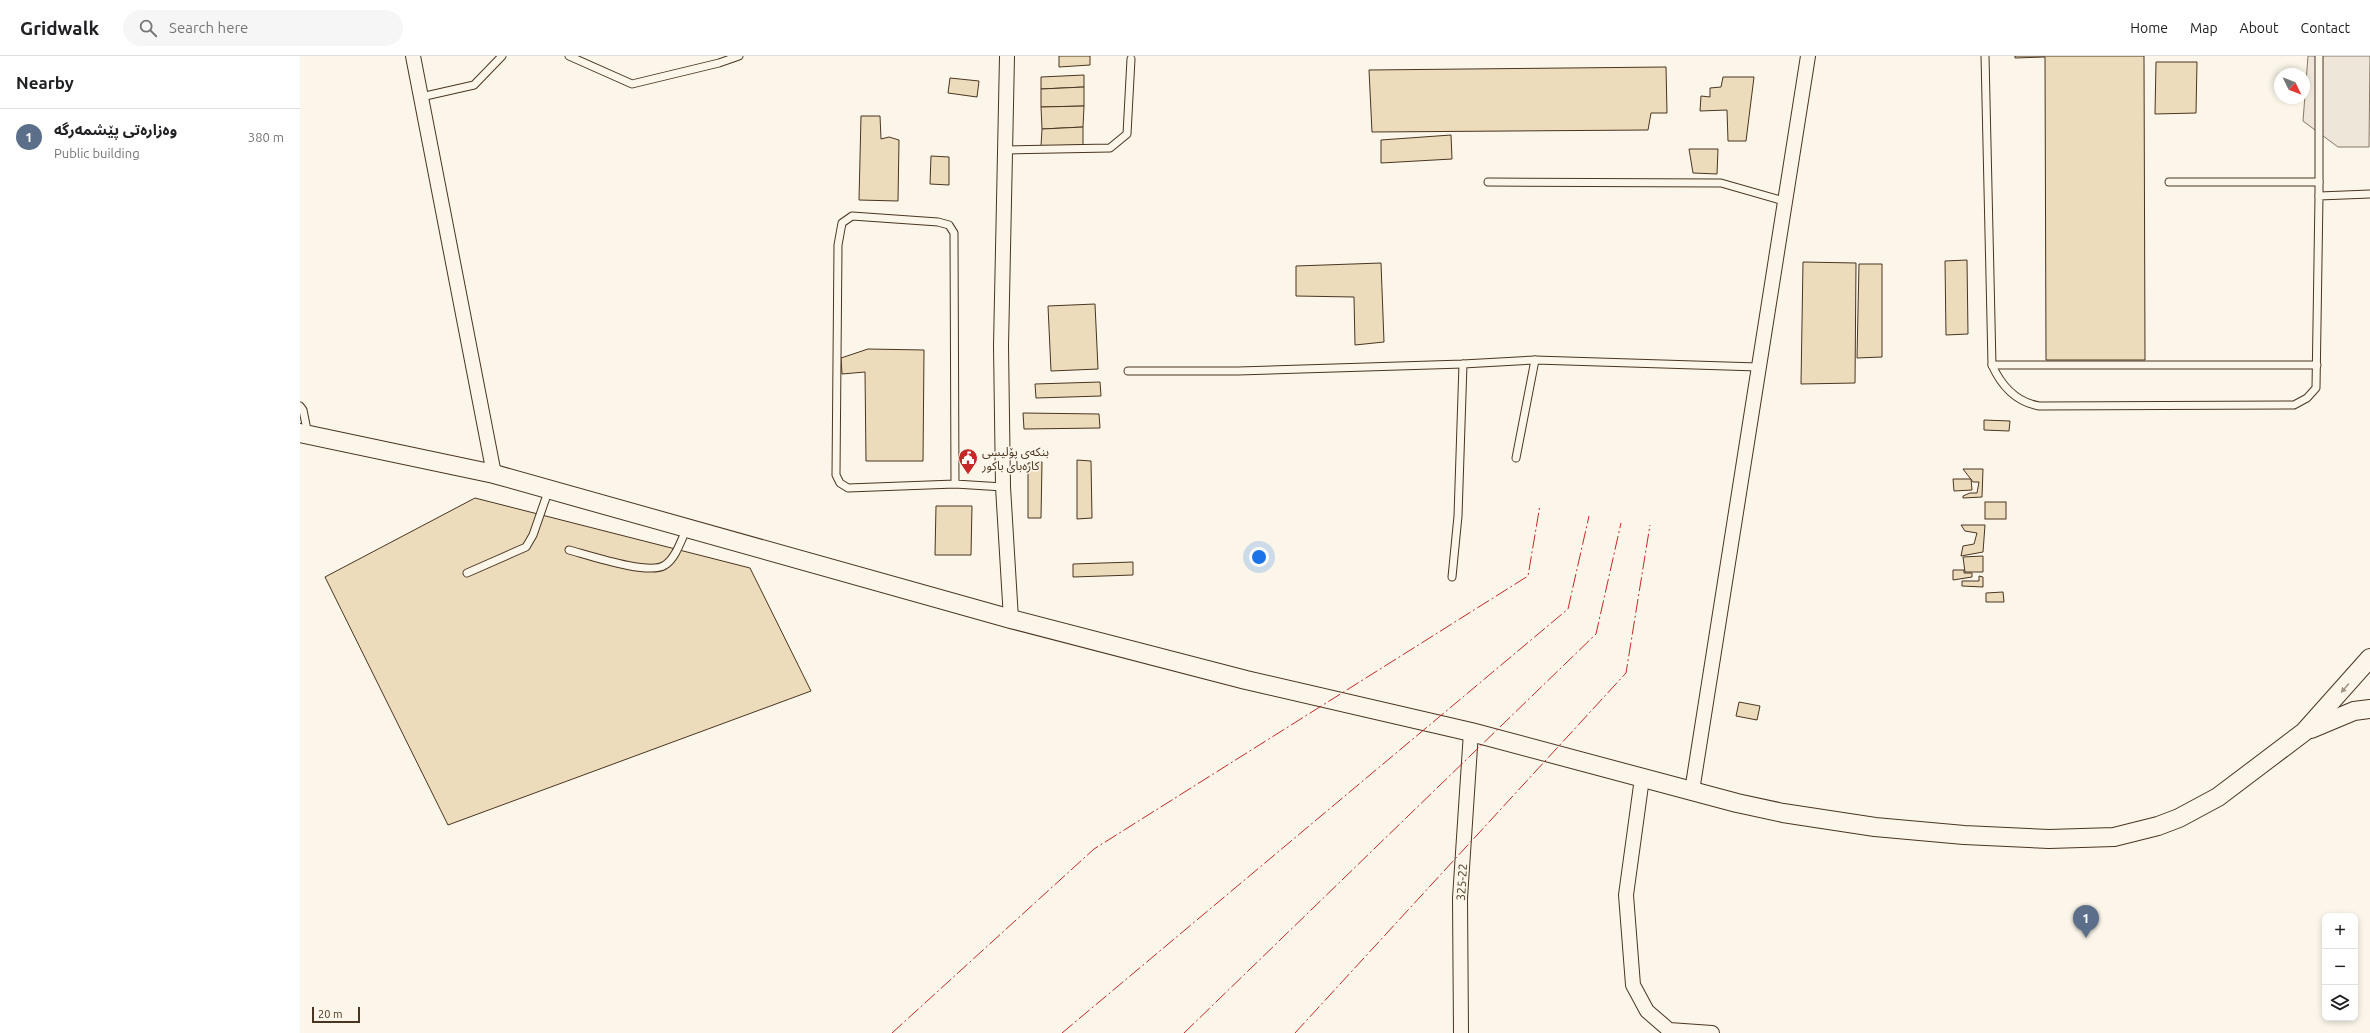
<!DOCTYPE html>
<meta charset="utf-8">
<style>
:root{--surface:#fff;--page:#f6f6f6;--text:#202124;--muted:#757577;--line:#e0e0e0;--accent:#7c3aed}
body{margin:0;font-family:Ubuntu,"Noto Sans Arabic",sans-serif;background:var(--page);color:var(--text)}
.controls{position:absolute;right:12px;bottom:12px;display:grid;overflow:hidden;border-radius:8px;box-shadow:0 2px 6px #0003}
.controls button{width:36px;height:36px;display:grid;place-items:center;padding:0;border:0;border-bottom:1px solid var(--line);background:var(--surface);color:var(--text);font:20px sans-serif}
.compass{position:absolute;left:1974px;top:12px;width:36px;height:36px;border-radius:50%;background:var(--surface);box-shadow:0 2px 6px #0003;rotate:133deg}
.scale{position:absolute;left:12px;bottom:10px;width:48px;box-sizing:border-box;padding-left:4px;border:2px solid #4a3520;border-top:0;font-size:11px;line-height:14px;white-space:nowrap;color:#4a3520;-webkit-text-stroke:3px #fbf6e9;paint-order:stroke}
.you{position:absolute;left:959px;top:501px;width:14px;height:14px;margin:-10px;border:3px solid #fff;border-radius:50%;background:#1a73e8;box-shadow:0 0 0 6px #1a73e833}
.badge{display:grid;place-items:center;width:26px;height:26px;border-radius:50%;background:var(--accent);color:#fff;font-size:13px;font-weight:700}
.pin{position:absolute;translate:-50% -33px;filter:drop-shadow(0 1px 2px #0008)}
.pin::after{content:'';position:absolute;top:21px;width:14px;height:12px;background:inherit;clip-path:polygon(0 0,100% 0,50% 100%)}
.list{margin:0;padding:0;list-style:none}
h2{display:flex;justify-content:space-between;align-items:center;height:52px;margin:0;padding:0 16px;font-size:17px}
h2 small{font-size:13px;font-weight:400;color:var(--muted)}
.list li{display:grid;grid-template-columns:26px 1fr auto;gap:12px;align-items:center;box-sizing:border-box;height:56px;padding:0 16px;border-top:1px solid var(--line)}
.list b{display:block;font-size:15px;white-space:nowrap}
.list p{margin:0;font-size:13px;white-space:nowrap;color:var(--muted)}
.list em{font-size:13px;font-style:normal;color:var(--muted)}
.icon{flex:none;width:22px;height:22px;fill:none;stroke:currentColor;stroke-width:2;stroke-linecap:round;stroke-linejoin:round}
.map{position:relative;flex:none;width:2070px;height:977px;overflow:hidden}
header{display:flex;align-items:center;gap:24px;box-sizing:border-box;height:56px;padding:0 20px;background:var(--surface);border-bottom:1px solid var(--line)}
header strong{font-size:19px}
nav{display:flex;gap:22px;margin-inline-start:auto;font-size:14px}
.search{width:280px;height:36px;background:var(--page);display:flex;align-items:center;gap:10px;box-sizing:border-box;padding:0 14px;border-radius:22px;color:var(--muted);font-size:15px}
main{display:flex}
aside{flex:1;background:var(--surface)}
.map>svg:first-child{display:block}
.green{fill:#ede6d9;stroke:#887966}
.building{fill:#ecdcbc;stroke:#4a3520}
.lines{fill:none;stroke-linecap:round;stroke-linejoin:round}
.service-casing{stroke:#4a3520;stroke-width:9}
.minor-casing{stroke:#4a3520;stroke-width:16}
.tertiary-casing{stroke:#4a3520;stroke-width:20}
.service{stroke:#fbf6e9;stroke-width:7}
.minor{stroke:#fbf6e9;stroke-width:14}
.tertiary{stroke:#fbf6e9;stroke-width:18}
.power{stroke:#c62828;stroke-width:1;stroke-dasharray:14 3 2 3;stroke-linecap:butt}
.oneway{fill:#a29684}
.labels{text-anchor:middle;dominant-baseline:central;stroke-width:3;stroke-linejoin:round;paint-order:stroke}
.poi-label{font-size:12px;fill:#4a3520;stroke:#fbf6e9;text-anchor:start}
.street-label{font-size:12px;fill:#4a3520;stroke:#fbf6e9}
</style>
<header>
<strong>Gridwalk</strong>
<div class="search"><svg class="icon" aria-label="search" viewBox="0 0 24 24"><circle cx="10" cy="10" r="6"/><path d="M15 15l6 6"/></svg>Search here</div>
<nav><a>Home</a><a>Map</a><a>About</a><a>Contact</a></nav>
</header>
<main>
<aside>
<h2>Nearby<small></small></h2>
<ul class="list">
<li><span class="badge" style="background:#5c6f8a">1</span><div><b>وەزارەتی پێشمەرگە</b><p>Public building</p></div><em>380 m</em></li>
</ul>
</aside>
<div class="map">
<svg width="2070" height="977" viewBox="0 0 2070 977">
<rect width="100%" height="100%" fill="#fbf6e9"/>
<polygon class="green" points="2008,0 2070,0 2069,91 2038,91 2003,65"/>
<g class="building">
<polygon points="759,0 790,0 790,9 759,11"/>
<polygon points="1715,0 1844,0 1845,304 1746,304 1745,1 1715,2"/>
<polygon points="1856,6 1897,6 1896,57 1855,58"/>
<polygon points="1366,11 1367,57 1351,57 1348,74 1072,76 1069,14"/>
<polygon points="784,19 784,31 741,33 741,21"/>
<polygon points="1423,21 1454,21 1446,85 1428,85 1427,54 1400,55 1401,40 1410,41 1410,32 1421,31"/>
<polygon points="650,22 679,25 677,41 648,37"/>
<polygon points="784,31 784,50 741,51 741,33"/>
<polygon points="784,50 783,71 742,73 741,51"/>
<polygon points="561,60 580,60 581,83 589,81 599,84 598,145 559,144"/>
<polygon points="783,71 783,89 741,90 742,73"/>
<polygon points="1151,79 1152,103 1081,107 1081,84"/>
<polygon points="1389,93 1418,93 1417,118 1393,117"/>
<polygon points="631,100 649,101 649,129 630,128"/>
<polygon points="1667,204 1668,278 1646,279 1645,205"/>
<polygon points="1503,206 1556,207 1555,327 1501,328"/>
<polygon points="1081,207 1084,286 1055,289 1054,241 996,240 996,210"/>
<polygon points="1559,208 1582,208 1582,301 1557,302"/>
<polygon points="795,248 798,313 751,315 748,250"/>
<polygon points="568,293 624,294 623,405 566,405 565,316 542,318 541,302"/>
<polygon points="800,326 801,340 736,342 735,328"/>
<polygon points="723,357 799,358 800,372 724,373"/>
<polygon points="1684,364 1710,365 1709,375 1684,374"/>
<polygon points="777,404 791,405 792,462 777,463"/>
<polygon points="742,406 741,462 728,462 728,407"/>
<polygon points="1663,413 1683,413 1682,441 1663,442 1663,440 1670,437 1677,437 1679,426 1673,426"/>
<polygon points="1653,423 1671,423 1672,434 1654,435"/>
<polygon points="175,442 450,512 511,635 148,769 25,521"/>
<rect x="1685" y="446" width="21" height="17"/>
<polygon points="636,450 672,450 671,499 635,499"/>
<polygon points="1661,469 1685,469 1683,496 1661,500 1663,490 1674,488 1677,477 1665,475"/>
<polygon points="1683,500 1683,516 1665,516 1663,501"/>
<polygon points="833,506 833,519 773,521 773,508"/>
<polygon points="1653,514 1664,514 1664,517 1672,517 1672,521 1653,524"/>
<polygon points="1679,520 1683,521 1683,531 1662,530 1662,525 1679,525"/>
<polygon points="1703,536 1704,546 1686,546 1686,537"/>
<polygon points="1439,646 1460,650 1457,664 1436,660"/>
</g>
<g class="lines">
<defs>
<g id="service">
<polyline points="269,0 332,28 419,7 439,0"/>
<path d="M1685 0 1692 309C1701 329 1716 346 1739 350L1994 349 2007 342 2016 332 2019 140 2070 138"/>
<polyline points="2019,0 2019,140"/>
<polyline points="121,41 174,29 202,0"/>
<polyline points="704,94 810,92 827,78 831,3"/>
<polyline points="1188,126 1421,127 1484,145"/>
<polyline points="1869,126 2019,126"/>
<polyline points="1692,309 2017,309"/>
<polyline points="828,315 938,315 1163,308 1235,304 1458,311"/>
<polyline points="0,350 3,354 8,379"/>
<polyline points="1216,402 1235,304"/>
<polyline points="655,428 654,177 649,169 638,166 552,160 542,167 538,189 536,419 540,427 548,432 655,428 703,431"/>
<path d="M269 494C288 499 350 520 365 509 376 502 381 484 387 472"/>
<polyline points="167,517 226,491 233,479 249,433"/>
<polyline points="1152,521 1158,460 1163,308"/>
</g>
<g id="minor">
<polyline points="113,0 194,418"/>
<polyline points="707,0 701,290 703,431 711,563"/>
<polyline points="1342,722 1326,839 1333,929 1347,955 1369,974 1412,977"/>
<polyline points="1392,735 1508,0"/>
<path id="s1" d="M1161 977 1160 842 1171 676"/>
</g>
<g id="tertiary">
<polyline points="0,377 194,418 711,563 946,624 1171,676 1437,747 1483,757 1575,771 1664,779 1749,783 1814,781 1858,770 1879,762 1918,741 2004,676 2070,602"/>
<polyline points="2011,673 2054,655 2070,653"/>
</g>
</defs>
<use href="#service" class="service-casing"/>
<use href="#minor" class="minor-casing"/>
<use href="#tertiary" class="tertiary-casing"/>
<use href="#service" class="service"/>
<use href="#minor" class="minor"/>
<use href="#tertiary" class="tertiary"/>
<g class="power">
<polyline points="592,977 794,793 1228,520 1240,449"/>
<polyline points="762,977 1268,553 1289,460"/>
<polyline points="884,977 1296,578 1321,467"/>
<polyline points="995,977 1326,617 1350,469"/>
</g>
</g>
<defs><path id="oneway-solid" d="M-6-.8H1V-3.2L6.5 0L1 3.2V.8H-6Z"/></defs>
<use class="oneway" href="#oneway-solid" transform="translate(2045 632) rotate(131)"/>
<defs>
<symbol id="civic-pin" viewBox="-11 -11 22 30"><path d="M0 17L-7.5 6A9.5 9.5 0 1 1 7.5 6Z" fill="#c62828" stroke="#fbf6e9"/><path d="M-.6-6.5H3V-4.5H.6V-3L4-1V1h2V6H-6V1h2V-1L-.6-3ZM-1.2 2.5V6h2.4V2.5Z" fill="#fff"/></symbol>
</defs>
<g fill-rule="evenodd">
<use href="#civic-pin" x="657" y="391" width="22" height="30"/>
</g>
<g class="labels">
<g class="poi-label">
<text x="682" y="395">بنکەی پۆلیسی<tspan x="682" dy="14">کارەبای باکور</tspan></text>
</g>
<g class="street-label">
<text stroke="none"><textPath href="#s1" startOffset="151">325-22</textPath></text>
</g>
</g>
</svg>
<div class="controls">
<button>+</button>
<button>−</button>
<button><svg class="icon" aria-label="layers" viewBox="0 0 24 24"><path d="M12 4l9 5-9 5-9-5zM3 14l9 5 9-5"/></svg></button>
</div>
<svg class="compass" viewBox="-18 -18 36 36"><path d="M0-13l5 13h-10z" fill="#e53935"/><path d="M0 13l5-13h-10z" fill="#757577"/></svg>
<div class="scale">20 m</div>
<div class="you"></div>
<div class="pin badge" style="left:1786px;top:882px;background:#5c6f8a">1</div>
</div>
</main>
